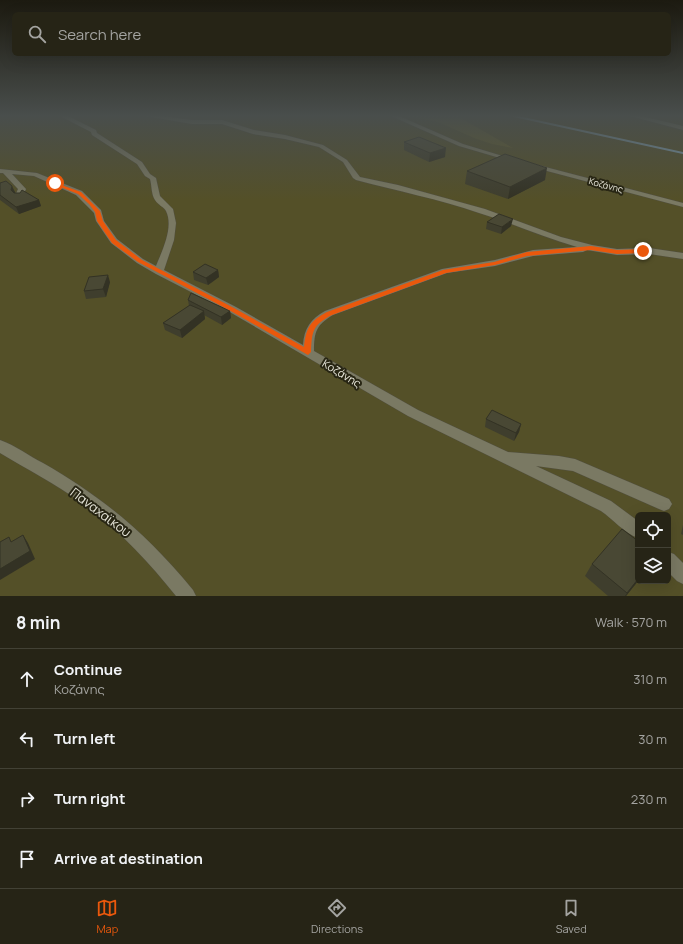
<!DOCTYPE html>
<meta charset="utf-8">
<style>
:root{--surface:#262416;--page:#323023;--text:#f1f3f6;--muted:#a4a4a1;--line:#424135;--accent:#ea580c}
body{margin:0;font-family:Manrope,sans-serif;background:var(--page);color:var(--text)}
.controls{position:absolute;right:12px;bottom:12px;display:grid;overflow:hidden;border-radius:6px;box-shadow:0 4px 16px #0002}
.controls button{width:36px;height:36px;display:grid;place-items:center;padding:0;border:0;border-bottom:1px solid var(--line);background:var(--surface);color:var(--text);font:20px sans-serif}
.stop{position:absolute;width:12px;height:12px;margin:-9px;border:3px solid #ea580c;border-radius:50%;background:#fff}
.stop.end{background:#ea580c;border-color:#fff;box-shadow:0 1px 4px #0008}
.list{margin:0;padding:0;list-style:none}
h2{display:flex;justify-content:space-between;align-items:center;height:52px;margin:0;padding:0 16px;font-size:17px}
h2 small{font-size:13px;font-weight:400;color:var(--muted)}
.list li{display:grid;grid-template-columns:26px 1fr auto;gap:12px;align-items:center;box-sizing:border-box;height:60px;padding:0 16px;border-top:1px solid var(--line)}
.list b{display:block;font-size:15px;white-space:nowrap}
.list p{margin:0;font-size:13px;white-space:nowrap;color:var(--muted)}
.list em{font-size:13px;font-style:normal;color:var(--muted)}
.icon{flex:none;width:22px;height:22px;fill:none;stroke:currentColor;stroke-width:2;stroke-linecap:round;stroke-linejoin:round}
.map{position:relative;flex:none;width:683px;height:596px;overflow:hidden}
.search{position:absolute;background:var(--surface);box-shadow:0 4px 16px #0002;left:12px;right:12px;top:12px;height:44px;display:flex;align-items:center;gap:10px;box-sizing:border-box;padding:0 14px;border-radius:6px;color:var(--muted);font-size:15px}
.sheet{height:292px;background:var(--surface)}
nav{display:flex;justify-content:space-around;align-items:center;box-sizing:border-box;height:56px;border-top:1px solid var(--line);background:var(--surface);font-size:11px;color:var(--muted)}
nav a{display:grid;justify-items:center;gap:2px}
nav .on{color:var(--accent)}
.map>svg:first-child{display:block}
.green{fill:#545028;fill-rule:evenodd}
.forest{fill:#625d2a}
.lines{fill:none;stroke-linecap:round;stroke-linejoin:round}
.stream{stroke:#82a3b6;stroke-width:2}
.minor-casing{stroke:#504e3e;stroke-width:1}
.minor{fill:#7a7963;fill-rule:evenodd}
.wall{fill:#3f3e2d}
.shaded-wall{fill:#333224}
.building{fill:#494834;stroke:#333224}
.route{fill:#ea580c}
.labels{text-anchor:middle;dominant-baseline:central;stroke-width:4;stroke-linejoin:round;paint-order:stroke}
.far-street-label{font-size:9px;fill:#e9e8dc;stroke:#282614}
.street-label{font-size:11px;fill:#e9e8dc;stroke:#282614}
.near-street-label{font-size:13px;fill:#e9e8dc;stroke:#282614}
</style>
<div class="map">
<svg width="683" height="596" viewBox="0 0 683 596">
<rect width="100%" height="100%" fill="#32301e"/>
<path class="green" d="M0 116H683V596H0ZM638 515H668V581H638Z"/>
<polygon class="forest" points="406,116 457,116 513,148 492,144 474,138 438,122"/>
<g class="lines">
<polyline class="stream" points="514,116 683,153"/>
<defs>
<g id="minor">
<path d="M60 116H68L96 130 97 133 142 162 150 174 156 178 160 196 173 209 176 223 174 240 164 270 236 307 303 345C304 328 311 319 325 311L442 269 495 260 533 250 577 247C544 238 512 223 479 213 439 199 397 191 356 180L353 178 343 162 319 147 285 139 253 134 222 124H192L145 116H162L192 120H222L254 130 285 135 323 145 347 160 360 177 398 185 485 209 561 237 592 245 617 249 649 248 683 253V259L649 254 617 255 587 250 583 252 533 256 495 266 447 273 333 315C316 325 314 332 314 351L418 410 508 452 559 456 575 459 669 499 672 504 669 509 664 511 659 509 573 471 536 466 611 501 638 521V538C624 533 613 519 601 511L408 416 228 311 156 274 137 263 111 243 96 221 94 213 76 195 34 176 12 174 26 189 22 198H16L15 196 18 189 3 173H0V169L37 173 82 191 101 210 104 221 117 239 143 259 156 266C162 251 174 227 166 211 164 207 158 205 155 200 151 194 152 186 150 179L145 176 137 164 92 135 91 132Z"/>
<polygon points="391,116 399,116 463,144 516,160 513,162 459,146"/>
<polygon points="630,116 641,116 683,126 683,130"/>
<polygon points="534,164 683,203 683,207 532,167 531,166"/>
<path d="M0 440C15 445 29 456 43 463 104 498 148 535 193 590L196 596H176C148 561 117 528 81 502 55 484 27 469 0 453Z"/>
<polygon points="668,552 674,554 683,563 683,584 677,581 668,572"/>
</g>
</defs>
<use href="#minor" class="minor-casing"/>
<use href="#minor" class="minor"/>
</g>
<g class="wall">
<polygon points="404,142 445,157 429,162 404,150"/>
<polygon points="467,171 545,180 508,199 465,184"/>
<polygon points="0,183 15,192 15,193 39,200 41,206 19,214 0,200"/>
<polygon points="487,222 511,226 501,234 486,229"/>
<polygon points="218,270 219,277 208,285 194,280 193,272"/>
<polygon points="110,282 106,297 86,299 84,291"/>
<polygon points="188,300 230,311 231,318 222,325 204,315 205,319 182,338 165,330 163,323 189,306"/>
<polygon points="486,419 521,424 519,432 514,441 485,427"/>
<polygon points="683,525 683,535 681,534"/>
<polygon points="638,541 638,581 626,596 608,596 585,576 592,564"/>
</g>
<g class="shaded-wall">
<polygon points="446,148 445,157 429,162 430,153"/>
<polygon points="547,168 545,180 508,199 510,187"/>
<polygon points="12,186 15,192 14,197 11,190"/>
<polygon points="39,200 41,206 19,214 16,207"/>
<polygon points="513,219 511,226 501,234 502,227"/>
<polygon points="218,270 219,277 208,285 206,278"/>
<polygon points="108,275 110,282 106,297 103,289"/>
<polygon points="204,311 205,319 182,338 180,330"/>
<polygon points="230,311 231,318 222,325 221,317"/>
<polygon points="521,424 519,432 514,441 516,433"/>
<polygon points="23,535 28,543 35,559 0,580 0,569"/>
<polygon points="638,579 638,581 626,596 625,596"/>
</g>
<g class="building">
<polygon points="419,137 446,148 430,153 404,142"/>
<polygon points="505,154 547,168 510,187 467,171"/>
<polygon points="6,181 12,186 11,190 14,193 20,193 22,190 39,200 16,207 0,195 0,183"/>
<polygon points="499,214 513,219 502,227 487,222"/>
<polygon points="205,264 218,270 206,278 193,272"/>
<polygon points="108,275 103,289 84,291 89,277"/>
<polygon points="191,293 230,311 221,317 188,300"/>
<polygon points="190,305 204,311 180,330 163,323"/>
<polygon points="492,410 521,424 516,433 486,419"/>
<polygon points="622,529 638,541 638,579 627,593 592,564"/>
<polygon points="23,535 30,551 0,569 0,542 9,537 11,542"/>
</g>
<linearGradient id="sky" x2="0" y2="1"><stop stop-color="#1c1a10"/><stop offset="0.58" stop-color="#494e4c"/><stop offset="1" stop-color="#494e4c" stop-opacity="0"/></linearGradient>
<rect width="683" height="200" fill="url(#sky)"/>
<path class="route" d="M53 182 81 192 100 211 103 221 116 240 142 260 234 308 304 347C306 328 310 321 327 312L443 270 494 262 527 252 591 246 617 250 643 249 646 251 643 253 617 254 591 250 527 256 495 265 446 273 332 315C312 325 312 332 311 352L308 355 229 310 138 262 112 243 97 221 95 212 89 204 78 194 53 184Z"/>
<g class="labels">
<g class="far-street-label">
<text transform="translate(606 185) rotate(15)">Κοζάνης</text>
</g>
<g class="street-label">
<text transform="translate(342 373) rotate(31)">Κοζάνης</text>
</g>
<g class="near-street-label">
<text transform="translate(101 512) rotate(37)">Παναχαϊκου</text>
</g>
</g>
</svg>
<div class="controls">
<button><svg class="icon" aria-label="locate" viewBox="0 0 24 24"><circle cx="12" cy="12" r="6"/><path d="M12 2v4M12 18v4M2 12h4M18 12h4"/></svg></button>
<button><svg class="icon" aria-label="layers" viewBox="0 0 24 24"><path d="M12 4l9 5-9 5-9-5zM3 14l9 5 9-5"/></svg></button>
</div>
<div class="stop" style="left:55px;top:183px"></div>
<div class="stop end" style="left:643px;top:251px"></div>
<div class="search"><svg class="icon" aria-label="search" viewBox="0 0 24 24"><circle cx="10" cy="10" r="6"/><path d="M15 15l6 6"/></svg>Search here</div>
</div>
<section class="sheet">
<h2>8 min<small>Walk · 570 m</small></h2>
<ul class="list">
<li><svg class="icon" aria-label="ahead" viewBox="0 0 24 24"><path d="M12 20V5M6 11l6-6 6 6"/></svg><div><b>Continue</b><p>Κοζάνης</p></div><em>310 m</em></li>
<li><svg class="icon" aria-label="left" viewBox="0 0 24 24"><path d="M17 20v-9H6M10 6l-5 5 5 5"/></svg><div><b>Turn left</b></div><em>30 m</em></li>
<li><svg class="icon" aria-label="right" viewBox="0 0 24 24"><path d="M7 20v-9h11M14 6l5 5-5 5"/></svg><div><b>Turn right</b></div><em>230 m</em></li>
<li><svg class="icon" aria-label="arrive" viewBox="0 0 24 24"><path d="M6 21V4h12l-3 4 3 4H6"/></svg><div><b>Arrive at destination</b></div></li>
</ul>
</section>
<nav>
<a class="on"><svg class="icon" aria-label="map" viewBox="0 0 24 24"><path d="M3 6l6-2 6 2 6-2v14l-6 2-6-2-6 2zM9 4v14M15 6v14"/></svg>Map</a>
<a><svg class="icon" aria-label="directions" viewBox="0 0 24 24"><path d="M12 3l9 9-9 9-9-9zM9 14v-3h6M13 9l2 2-2 2"/></svg>Directions</a>
<a><svg class="icon" aria-label="saved" viewBox="0 0 24 24"><path d="M7 4h10v16l-5-4-5 4z"/></svg>Saved</a>
</nav>
